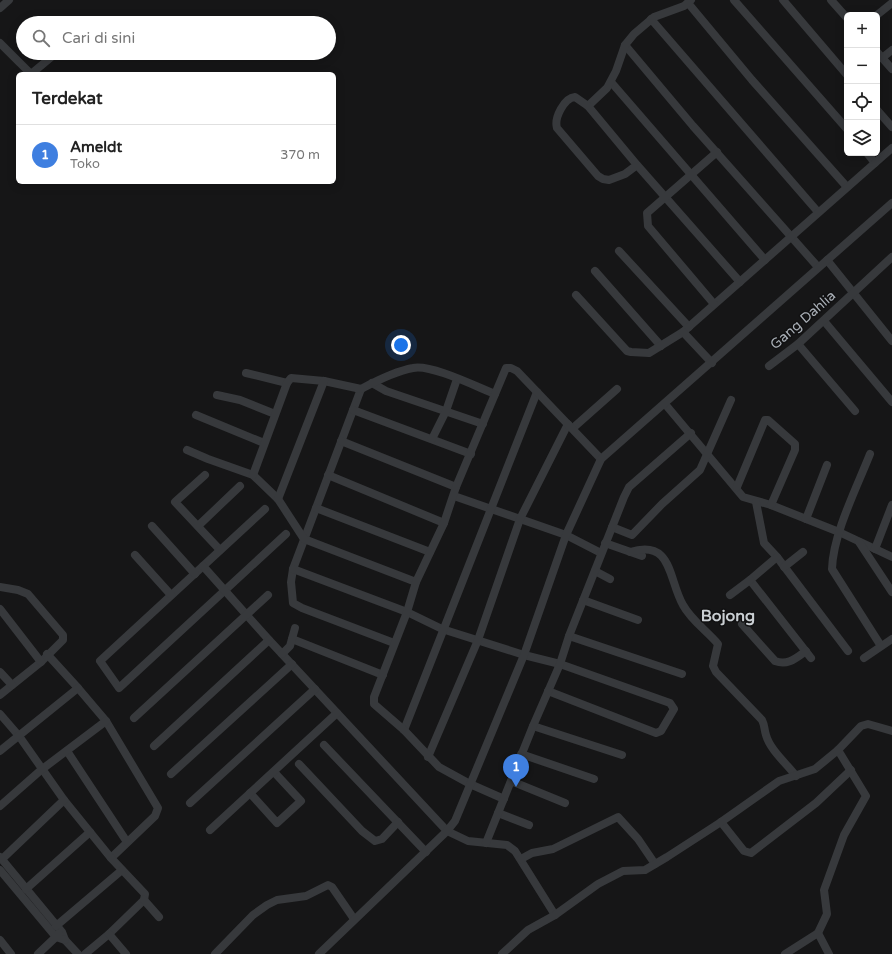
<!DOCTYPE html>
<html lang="id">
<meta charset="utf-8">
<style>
:root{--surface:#fff;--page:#f2f2f2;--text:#222;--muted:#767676;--line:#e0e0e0;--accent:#b45309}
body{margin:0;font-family:"Varela Round",sans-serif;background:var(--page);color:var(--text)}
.controls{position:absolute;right:12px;top:12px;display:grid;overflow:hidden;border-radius:6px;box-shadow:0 2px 10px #0003}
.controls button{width:36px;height:36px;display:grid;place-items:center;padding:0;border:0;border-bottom:1px solid var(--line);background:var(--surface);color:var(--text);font:20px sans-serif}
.you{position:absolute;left:401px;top:345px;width:14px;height:14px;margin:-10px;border:3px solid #fff;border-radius:50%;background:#1a73e8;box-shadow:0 0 0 6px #1a73e833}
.badge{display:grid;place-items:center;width:26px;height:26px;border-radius:50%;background:var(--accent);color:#fff;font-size:13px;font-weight:700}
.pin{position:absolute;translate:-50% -33px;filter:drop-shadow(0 1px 2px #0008)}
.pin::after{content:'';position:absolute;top:21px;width:14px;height:12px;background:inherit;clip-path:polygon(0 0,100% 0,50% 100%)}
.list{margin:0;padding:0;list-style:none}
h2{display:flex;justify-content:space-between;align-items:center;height:52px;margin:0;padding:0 16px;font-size:17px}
h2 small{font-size:13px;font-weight:400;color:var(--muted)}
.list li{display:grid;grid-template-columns:26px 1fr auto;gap:12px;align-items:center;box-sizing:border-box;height:60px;padding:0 16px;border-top:1px solid var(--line)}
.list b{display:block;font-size:15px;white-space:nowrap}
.list p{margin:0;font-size:13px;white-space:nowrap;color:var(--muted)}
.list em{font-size:13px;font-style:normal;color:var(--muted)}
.icon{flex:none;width:22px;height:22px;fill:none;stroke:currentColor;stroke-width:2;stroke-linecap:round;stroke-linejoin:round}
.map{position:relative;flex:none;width:892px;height:954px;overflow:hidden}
.search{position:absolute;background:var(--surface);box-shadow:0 2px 10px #0003;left:16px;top:16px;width:320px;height:44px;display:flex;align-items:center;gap:10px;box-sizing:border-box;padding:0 14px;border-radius:22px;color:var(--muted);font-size:15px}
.panel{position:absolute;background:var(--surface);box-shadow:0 2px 10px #0003;left:16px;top:72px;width:320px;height:112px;border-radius:6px}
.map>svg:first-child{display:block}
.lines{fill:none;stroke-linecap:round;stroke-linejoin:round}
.street{stroke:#37393c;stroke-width:8}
.labels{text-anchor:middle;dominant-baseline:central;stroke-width:3;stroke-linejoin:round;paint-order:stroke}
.street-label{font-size:14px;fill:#a9afb6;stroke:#111112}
.quarter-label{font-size:16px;font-weight:bold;fill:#c9ced2;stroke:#111112}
</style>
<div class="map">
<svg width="892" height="954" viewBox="0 0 892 954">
<rect width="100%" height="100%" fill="#161617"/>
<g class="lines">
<g class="street">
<polyline points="734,0 847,129"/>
<polyline points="783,0 847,75"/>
<polyline points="831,0 847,18"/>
<polyline points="688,3 752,80 847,187"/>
<polyline points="0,8 9,0"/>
<polyline points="877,15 892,3"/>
<polyline points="651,19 818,212"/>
<polyline points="0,43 31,74"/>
<polyline points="625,45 693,126 818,267"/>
<polyline points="877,52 892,69"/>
<polyline points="882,58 892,50"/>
<polyline points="31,74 55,54"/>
<polyline points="611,82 765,260"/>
<polyline points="588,106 607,88 616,71 625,45 634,34 654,17 684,6 691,0"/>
<polyline points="877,110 892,127"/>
<polyline points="867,153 875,163"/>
<path d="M637 165 625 174 609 180 603 179 598 176 557 128C554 118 564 98 575 97L588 106 637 165 740 282"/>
<polyline points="619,251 689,327"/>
<polyline points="827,260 892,341"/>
<polyline points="595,271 661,346"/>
<polyline points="576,295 627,351 631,352 649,353 683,332 892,148"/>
<polyline points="714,304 648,226 647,213 717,152"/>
<polyline points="824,321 892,402"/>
<polyline points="683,332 712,363"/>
<polyline points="798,344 855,411"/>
<polyline points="769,366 798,344 892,257"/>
<polyline points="246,373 287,383"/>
<polyline points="372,383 386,391 483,424"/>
<polyline points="361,389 293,569 291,582 293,603 302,608 394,643"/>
<polyline points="217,395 240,400 275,414"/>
<polyline points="665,404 743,497 771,505 839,532 892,557"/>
<polyline points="353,410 471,454"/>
<polyline points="196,415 264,443"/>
<polyline points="573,428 617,389"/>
<polyline points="432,439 446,411 457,379"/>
<polyline points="341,441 456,487"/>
<polyline points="187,450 208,459 253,475 278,499 304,539 416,582"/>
<path d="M870 454C857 487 833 534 832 569L881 646"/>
<polyline points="205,475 175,502 220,550"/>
<path d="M253 475 287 383 291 378 324 381 361 389C376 381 396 371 413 368 431 364 477 387 495 394"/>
<polyline points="328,475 444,523"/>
<polyline points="737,487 765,420 768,420 795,444 795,450 771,505"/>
<polyline points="454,496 566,535 601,553"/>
<polyline points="278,499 324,381"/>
<polyline points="756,502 764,543 777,557 848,651"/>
<polyline points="316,508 430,552"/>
<polyline points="265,509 100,661 119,688 286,534"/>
<polyline points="806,519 827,465"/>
<polyline points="152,526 195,574"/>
<polyline points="198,526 240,486"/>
<polyline points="612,527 632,535 662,504 700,470 731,400"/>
<polyline points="859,542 892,592"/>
<polyline points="605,543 642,556"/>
<polyline points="875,549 892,505"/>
<path d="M630 552C673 539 668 579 683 605 691 620 707 631 718 644L713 666 716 672 762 720C765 726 764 729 766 735 770 750 787 764 796 776"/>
<polyline points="135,555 171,595"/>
<polyline points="777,557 750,580 811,658"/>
<polyline points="203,566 269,640 447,831 468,841 507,845 515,851 555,915"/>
<polyline points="784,567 803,552"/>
<polyline points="293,569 407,612 442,629 524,655 560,664 670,703 674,709 661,731 656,733 548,691"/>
<polyline points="595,571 610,579"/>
<polyline points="0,587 18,590 28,594 63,635 63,640 41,662 0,695"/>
<polyline points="730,595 750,580"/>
<polyline points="583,600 638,620"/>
<polyline points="0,609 41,662"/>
<path d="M742 624 775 661C788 666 796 658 806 651"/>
<polyline points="569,636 682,674"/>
<polyline points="292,639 383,675"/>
<polyline points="47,654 78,688 106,721 158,808 155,816 111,858"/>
<polyline points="282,654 290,646 295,628"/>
<polyline points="864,658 892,639"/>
<polyline points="0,672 12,685"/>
<polyline points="0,714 19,736 64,800 111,858 145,894 144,900 109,934 85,954"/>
<polyline points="134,718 268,595"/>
<polyline points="533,726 622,755"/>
<polyline points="404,730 537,392"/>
<polyline points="324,745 426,852"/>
<polyline points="154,746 269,640"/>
<polyline points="0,751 78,688"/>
<polyline points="67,751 127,842"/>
<polyline points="521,754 594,779"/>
<polyline points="428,757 478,640 520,519 568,424"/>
<polyline points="299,764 362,831 375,841 382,839 398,822"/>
<polyline points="171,774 292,664"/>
<polyline points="511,781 565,803"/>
<polyline points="250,793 277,823 301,801 274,772"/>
<polyline points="504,799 470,784 439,767 404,730 374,704 374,697 407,612 416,582 444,523 456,487 506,368 511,368 517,371 601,459"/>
<polyline points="190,803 315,689"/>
<polyline points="0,806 41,770 106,721"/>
<polyline points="498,813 529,825"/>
<polyline points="721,822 744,851 751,853 816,803 851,770"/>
<polyline points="210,830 337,713"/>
<polyline points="486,843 533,726 560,664 569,636 624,497 629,487 691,433"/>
<polyline points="0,857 62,932 65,940 78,954"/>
<polyline points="2,859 64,800"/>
<polyline points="521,859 532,853 553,849 618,817 638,839 655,864"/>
<polyline points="0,870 56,937 65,940"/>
<polyline points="26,889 90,832"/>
<polyline points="144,900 159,917"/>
<polyline points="56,926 122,870"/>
<polyline points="818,933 827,914 824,890 844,835 866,796 838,750"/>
<polyline points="109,934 126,954"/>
<polyline points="0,940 11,954"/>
<polyline points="38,954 59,934"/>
<polyline points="215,954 253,915 267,905 277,900 306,896 328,885 332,887 354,919"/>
<polyline points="319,954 447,831 455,821 524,655 566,535 601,459 892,203"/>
<polyline points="502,954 528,930 555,915 598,884 623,871 645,870 667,857 721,822 779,781 815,769 838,750 861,726 868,724 892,731"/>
<polyline points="785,954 818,933 829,954"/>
</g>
</g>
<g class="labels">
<g class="street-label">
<text transform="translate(803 320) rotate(-41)">Gang Dahlia</text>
</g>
<g class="quarter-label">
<text x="728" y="616">Bojong</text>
</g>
</g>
</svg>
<div class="controls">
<button>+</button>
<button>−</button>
<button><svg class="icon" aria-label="locate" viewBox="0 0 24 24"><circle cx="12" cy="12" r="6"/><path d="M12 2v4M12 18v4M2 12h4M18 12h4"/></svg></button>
<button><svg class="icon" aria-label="layers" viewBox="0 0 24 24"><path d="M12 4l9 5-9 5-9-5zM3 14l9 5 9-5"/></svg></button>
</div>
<div class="you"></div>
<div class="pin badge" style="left:516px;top:787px;background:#3f7fe0">1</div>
<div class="search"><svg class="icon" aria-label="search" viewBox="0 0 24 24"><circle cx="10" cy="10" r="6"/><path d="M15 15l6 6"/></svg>Cari di sini</div>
<section class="panel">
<h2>Terdekat<small></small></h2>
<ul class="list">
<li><span class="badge" style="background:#3f7fe0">1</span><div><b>Ameldt</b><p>Toko</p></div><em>370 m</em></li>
</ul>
</section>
</div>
